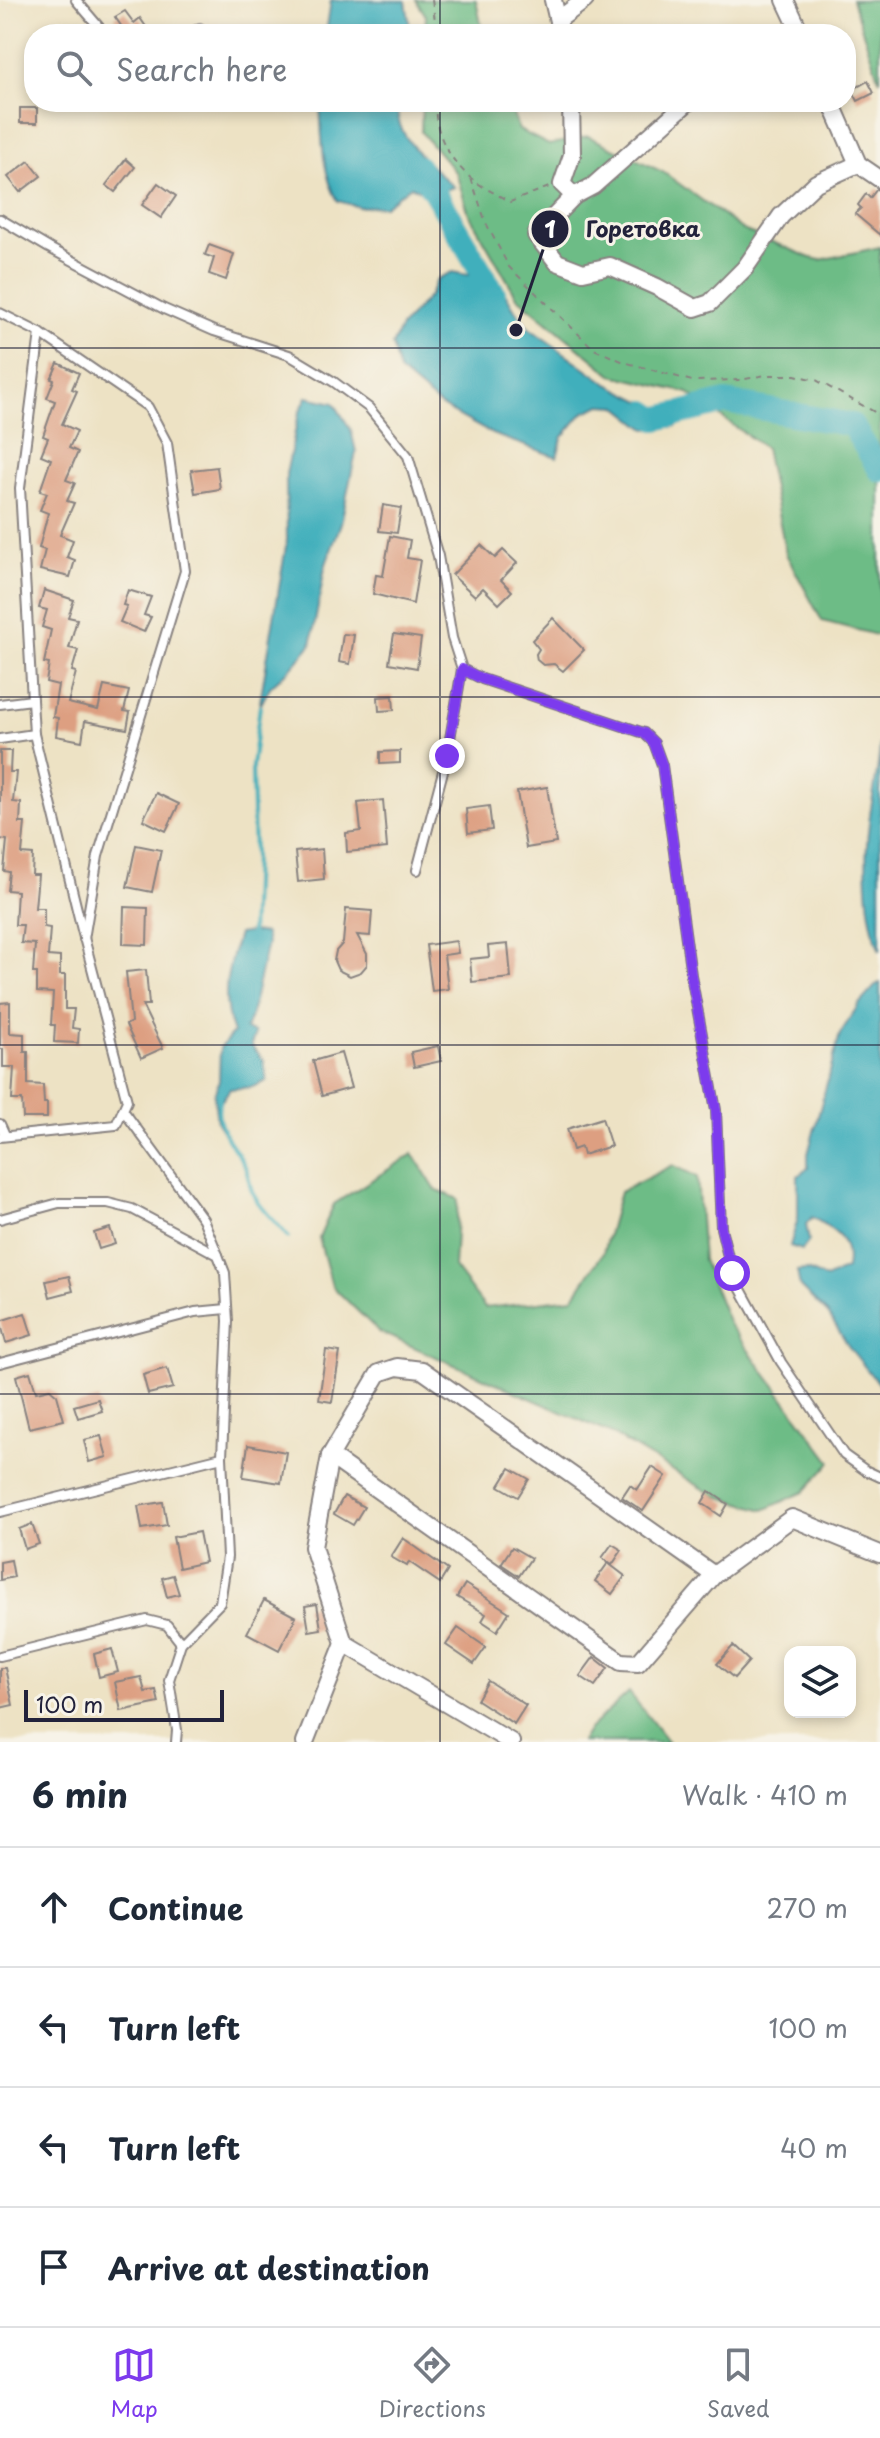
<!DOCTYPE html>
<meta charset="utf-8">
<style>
:root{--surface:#fff;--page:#f2f2f3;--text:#1f2937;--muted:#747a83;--line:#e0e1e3;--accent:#7c3aed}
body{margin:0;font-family:"Playpen Sans",sans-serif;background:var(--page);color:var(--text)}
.controls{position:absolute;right:24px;bottom:24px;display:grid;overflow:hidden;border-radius:16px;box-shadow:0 4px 12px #0003}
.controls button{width:72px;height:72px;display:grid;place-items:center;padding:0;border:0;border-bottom:2px solid var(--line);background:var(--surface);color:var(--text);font:40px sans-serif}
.scale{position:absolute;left:24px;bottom:20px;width:200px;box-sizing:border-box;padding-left:8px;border:4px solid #22223b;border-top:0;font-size:22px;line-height:28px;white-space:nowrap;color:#22223b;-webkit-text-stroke:6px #f7f3e8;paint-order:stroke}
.stop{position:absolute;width:24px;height:24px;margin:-18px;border:6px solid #7c3aed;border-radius:50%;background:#fff}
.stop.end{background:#7c3aed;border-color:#fff;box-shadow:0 2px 8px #0008}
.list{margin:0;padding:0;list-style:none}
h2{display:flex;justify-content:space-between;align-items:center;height:104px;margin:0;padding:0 32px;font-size:34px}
h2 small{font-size:26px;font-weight:400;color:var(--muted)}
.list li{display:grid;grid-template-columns:52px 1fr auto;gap:24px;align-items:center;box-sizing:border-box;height:120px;padding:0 32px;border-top:2px solid var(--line)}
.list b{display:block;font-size:30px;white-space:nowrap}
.list em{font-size:26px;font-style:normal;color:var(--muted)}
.icon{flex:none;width:44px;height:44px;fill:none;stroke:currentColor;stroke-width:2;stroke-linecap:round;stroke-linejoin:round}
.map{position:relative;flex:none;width:880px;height:1742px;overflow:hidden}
.search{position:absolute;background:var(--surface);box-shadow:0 4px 12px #0003;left:24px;right:24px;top:24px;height:88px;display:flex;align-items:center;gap:20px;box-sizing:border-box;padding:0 28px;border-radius:32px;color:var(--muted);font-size:30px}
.sheet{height:584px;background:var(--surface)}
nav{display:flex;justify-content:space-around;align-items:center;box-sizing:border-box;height:112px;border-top:2px solid var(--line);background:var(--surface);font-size:22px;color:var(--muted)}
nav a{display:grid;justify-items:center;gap:4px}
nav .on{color:var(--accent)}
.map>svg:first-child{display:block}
.forest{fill:#6dbc86;stroke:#486f60;stroke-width:2}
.water{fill:#40afbc;stroke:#31687c;stroke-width:2}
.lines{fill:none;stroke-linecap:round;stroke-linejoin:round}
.stream{stroke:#40afbc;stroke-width:4}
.river{stroke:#40afbc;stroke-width:24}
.building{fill:#dd9f81}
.lane-casing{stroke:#888280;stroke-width:12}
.street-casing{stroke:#888280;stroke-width:20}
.path{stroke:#888280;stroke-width:2;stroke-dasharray:6 6;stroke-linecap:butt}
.lane{stroke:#fff;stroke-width:8}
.street{stroke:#fff;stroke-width:16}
.route{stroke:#7c3aed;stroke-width:10}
.grid{fill:none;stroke:#22223b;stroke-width:2;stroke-opacity:0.55}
.leader{fill:none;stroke:#22223b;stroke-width:3}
.callout-dot{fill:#22223b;stroke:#f7f3e8;stroke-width:3}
.mark-label{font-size:24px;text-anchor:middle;font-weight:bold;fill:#fff}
.callout-label{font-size:22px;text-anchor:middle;font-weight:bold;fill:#22223b;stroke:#f7f3e8;stroke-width:6;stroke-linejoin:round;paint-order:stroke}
</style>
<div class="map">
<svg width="880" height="1742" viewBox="0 0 880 1742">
<rect width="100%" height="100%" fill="#f7f3e8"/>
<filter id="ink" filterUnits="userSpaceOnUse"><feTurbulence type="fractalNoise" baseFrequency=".0125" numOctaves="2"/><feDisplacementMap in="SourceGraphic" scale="16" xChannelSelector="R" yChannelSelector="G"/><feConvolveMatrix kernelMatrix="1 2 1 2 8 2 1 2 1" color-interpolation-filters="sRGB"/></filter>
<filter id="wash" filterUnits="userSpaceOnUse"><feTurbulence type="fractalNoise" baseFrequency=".006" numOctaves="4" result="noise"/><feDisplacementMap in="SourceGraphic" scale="32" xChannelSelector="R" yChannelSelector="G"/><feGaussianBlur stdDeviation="1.8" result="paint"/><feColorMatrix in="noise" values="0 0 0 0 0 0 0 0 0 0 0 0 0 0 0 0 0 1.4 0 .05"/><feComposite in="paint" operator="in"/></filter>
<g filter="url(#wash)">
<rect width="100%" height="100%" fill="#ede2c4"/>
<g class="forest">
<polygon points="416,0 476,0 483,34 425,34 426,16"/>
<polygon points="852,0 880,0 880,80 877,74"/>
<polygon points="422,102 508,102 519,130 549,145 588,136 663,172 743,230 811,258 820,260 880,247 880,636 822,621 786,554 765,448 688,393 612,375 517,297 469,214 456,173 421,132"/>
<polygon points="413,1154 435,1189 458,1199 454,1267 485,1308 573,1298 603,1253 620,1192 673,1165 697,1177 703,1260 729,1324 831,1462 804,1492 764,1510 714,1495 610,1433 379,1332 332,1286 319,1238 334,1204"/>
<polygon points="629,1692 668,1742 581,1742 589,1729"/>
</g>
<g class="water">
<polygon points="331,0 406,1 411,34 326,34"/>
<path d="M320 102H403C401 106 398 110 398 114 398 140 437 171 454 187L429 195 411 186 384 206 359 207 338 201C321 172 322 135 320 102Z"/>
<polygon points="485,259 515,310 529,328 608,384 659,410 675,414 676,426 646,429 617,406 601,405 583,413 562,438 557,457 492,434 441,406 399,371 392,345 401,327 430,295 437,279 452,272 468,275"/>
<polygon points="307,397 334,403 351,430 356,452 341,523 325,567 311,645 292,667 270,687 259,708 287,540 286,474 299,413"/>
<path d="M880 743V951C865 915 864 861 869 823 872 796 879 770 880 743Z"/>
<path d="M252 932 265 934 267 943 250 1019 245 1029 255 1033 251 1045 264 1061 267 1081 252 1087 230 1089 218 1106 220 1124 234 1149 217 1123 214 1095 219 1080 220 1048 233 1033C220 997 227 971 238 934Z"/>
<path d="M880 983V1386L849 1347 828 1314 800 1287 797 1271 807 1270 826 1279 846 1269C851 1238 836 1232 812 1217L806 1224 809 1241 802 1250 790 1246 798 1218V1176L808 1168V1154L840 1034 859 1004 877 984Z"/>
</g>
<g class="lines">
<g class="stream">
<polyline points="251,936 254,857 252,766 260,706"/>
<path d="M220 1101C211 1126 237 1147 246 1169 250 1179 249 1189 256 1199 264 1212 278 1224 288 1237"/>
</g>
<g class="river">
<polyline points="418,167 435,193 494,293"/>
<polyline points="646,412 656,419 726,402 852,425 880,470"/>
</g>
</g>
<g id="blocks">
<g class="building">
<polygon points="125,11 134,23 140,18 151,34 117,34 124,30 115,17"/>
<polygon points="868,81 874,93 858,101 852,90"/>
<rect x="20" y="108" width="17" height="15"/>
<polygon points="126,159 135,167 115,192 106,185"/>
<polygon points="29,161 41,176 20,192 8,177"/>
<polygon points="158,183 176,196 161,218 142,205"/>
<polygon points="877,189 880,190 880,235 855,214 861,208 858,205 866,194 870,198"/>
<polygon points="209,245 234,254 226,280 209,274 214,258 205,255"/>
<polygon points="58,363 79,373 72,389 77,391 62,424 77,431 69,448 78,452 66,480 75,483 67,501 74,503 60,535 73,540 67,557 75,560 70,577 40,570 45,550 39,548 48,513 40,510 47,493 40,491 51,459 41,455 48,438 43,436 55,401 47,398 54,380 51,379"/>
<polygon points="217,467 220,489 195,493 191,470"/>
<polygon points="383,505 401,508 397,533 379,531"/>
<polygon points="390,536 410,540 407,558 420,560 413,604 373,594 376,575 383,576"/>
<polygon points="481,545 495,558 503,550 517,563 501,580 512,591 499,604 483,588 475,596 452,575"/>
<polygon points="44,590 74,600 68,617 77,619 69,648 78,650 72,671 76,672 68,703 98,710 104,686 129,691 124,711 130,712 127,729 85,721 82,741 56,736 58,718 53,717 58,685 46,682 49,664 44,663 51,630 42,627 47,610 39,608"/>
<polygon points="128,590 151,597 144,615 151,617 144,632 120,622 127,606 123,605"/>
<polygon points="553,618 584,650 563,671 554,664 543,665 537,660 536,654 539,649 532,640"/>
<polygon points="343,634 354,635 350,664 339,662"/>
<polygon points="394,634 421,638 417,668 389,663"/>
<polygon points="393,696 394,710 379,711 378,697"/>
<polygon points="0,751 11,751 10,772 16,772 13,802 21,803 20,823 25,823 22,854 33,855 32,875 38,875 35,908 44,908 44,927 50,928 48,956 60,957 60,975 65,975 65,1009 74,1009 72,1028 79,1029 78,1043 54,1042 55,1025 51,1025 53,993 37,992 37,973 33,973 35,944 21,943 23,925 15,925 17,891 7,890 9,872 4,871 7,840 0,839"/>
<polygon points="400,751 400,763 380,764 380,752"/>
<polygon points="547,787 556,843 526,848 517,792"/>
<polygon points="156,793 179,804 166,831 143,820"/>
<polygon points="383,800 387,848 347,852 346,833 361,831 358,803"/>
<polygon points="489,806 492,830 468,833 466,809"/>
<polygon points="136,845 161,850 152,892 127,887"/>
<polygon points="322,849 324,879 298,882 295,852"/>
<polygon points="124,907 148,908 147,945 123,944"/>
<polygon points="346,909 372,911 370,936 357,935 367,954 367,965 361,972 350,976 338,970 334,961 336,951 343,943"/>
<polygon points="456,941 458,953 444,955 448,989 432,991 426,945"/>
<polygon points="508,944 511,978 472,982 470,959 489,957 488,946"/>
<polygon points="146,970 149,1005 142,1005 163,1048 141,1058 126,1025 131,1022 126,972"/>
<polygon points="10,1002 10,1033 24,1034 24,1052 28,1052 28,1084 43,1085 44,1103 47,1103 47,1118 23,1118 22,1100 12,1100 14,1067 3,1067 3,1049 0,1049 0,1003"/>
<polygon points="438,1046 441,1061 414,1067 411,1052"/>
<polygon points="341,1053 351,1088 322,1096 313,1061"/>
<polygon points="602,1118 611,1146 583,1155 581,1147 573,1150 567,1129"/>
<polygon points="110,1228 115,1244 99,1249 94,1233"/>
<polygon points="69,1276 73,1291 50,1297 46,1281"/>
<polygon points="25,1313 32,1335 6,1343 0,1321"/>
<polygon points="326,1350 340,1352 332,1402 319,1400"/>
<polygon points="167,1368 173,1388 148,1394 143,1375"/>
<polygon points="30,1372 36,1392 50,1389 57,1395 64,1420 29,1428 16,1376"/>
<polygon points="98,1399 102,1411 78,1418 74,1406"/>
<polygon points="101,1436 107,1457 89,1462 84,1440"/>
<polygon points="248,1445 286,1452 281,1483 243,1477"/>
<polygon points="652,1467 666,1476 643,1511 622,1497 630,1485 637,1490"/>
<polygon points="510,1468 529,1479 518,1497 499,1486"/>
<polygon points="709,1491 728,1504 721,1516 702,1503"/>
<polygon points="344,1496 364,1507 353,1525 334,1514"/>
<polygon points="163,1502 167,1525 142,1529 138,1506"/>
<polygon points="32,1524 39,1544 25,1549 19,1529"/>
<polygon points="199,1532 205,1562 179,1568 173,1537"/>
<polygon points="403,1538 448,1570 440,1583 409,1562 407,1566 391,1557"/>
<polygon points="612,1544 622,1550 612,1565 602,1558"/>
<polygon points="512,1547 531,1558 519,1576 501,1564"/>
<polygon points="11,1560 14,1577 0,1580 0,1562"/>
<polygon points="608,1563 625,1576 612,1594 595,1581"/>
<polygon points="173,1575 179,1594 167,1597 162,1578"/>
<polygon points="465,1584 509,1612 497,1631 482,1621 486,1614 457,1597"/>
<polygon points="264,1600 296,1617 279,1650 247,1633"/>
<polygon points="317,1604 321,1629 309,1631 305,1606"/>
<polygon points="458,1628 486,1647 474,1664 446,1645"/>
<polygon points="733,1646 749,1661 734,1678 717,1664"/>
<polygon points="112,1649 118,1672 99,1677 94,1654"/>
<polygon points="594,1657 608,1668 595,1686 580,1676"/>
<polygon points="0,1668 5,1668 13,1705 0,1708"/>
<polygon points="141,1677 145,1692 156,1690 159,1703 121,1711 115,1682"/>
<polygon points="488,1681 526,1705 514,1724 477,1700"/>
</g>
</g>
</g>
<g filter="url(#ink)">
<use href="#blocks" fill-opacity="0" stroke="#888280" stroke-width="2"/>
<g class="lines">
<defs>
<g id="lane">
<polyline points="76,0 105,34"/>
<polyline points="190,34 200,28"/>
<polyline points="0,219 49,248 164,309 214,331 289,355 334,382 369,408 408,456 438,556 452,638 462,669 482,679 644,733 654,743 662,765 691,975 716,1110 721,1228 732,1273 781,1362 844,1455 865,1470 880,1477"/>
<polyline points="0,313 40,333 148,407 167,443 185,571 98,856 84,939"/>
<polyline points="0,704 32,700 20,488 40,333"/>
<polyline points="0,739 34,734"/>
<polyline points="417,870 447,756 462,669"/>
<polyline points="123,1110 203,1219 218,1255"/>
<polyline points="0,1124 5,1135"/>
<polyline points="0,1137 116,1125 127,1101 82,930 34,734 32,700"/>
<polyline points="0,1219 59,1203 108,1203 132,1209 218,1255 225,1273 228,1321 222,1457 227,1557 220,1603 181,1643 169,1680 177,1730 176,1742"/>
<polyline points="0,1363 195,1312 227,1309"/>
<polyline points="0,1512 222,1457"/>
<polyline points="0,1656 147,1620 167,1625 181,1643"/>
</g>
<g id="street">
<polyline points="553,0 561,34"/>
<polyline points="785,0 801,34"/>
<polyline points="558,20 585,0"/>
<polyline points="571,102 572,155 562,184 574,196 593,186 688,102"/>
<polyline points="831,102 858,164 880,179"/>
<polyline points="574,196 536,235 557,262 583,272 610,266 657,287 695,308 710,303 745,268 781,216 816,183 858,164"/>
<polyline points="330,1456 621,1662 638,1663 714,1575 792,1518 880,1554"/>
<polyline points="344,1643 511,1742"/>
<polyline points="305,1742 344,1643 313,1547 330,1456 379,1373 397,1367 422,1370 714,1575"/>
</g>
</defs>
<use href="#lane" class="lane-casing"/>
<use href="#street" class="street-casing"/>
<g class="path">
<polyline points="432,0 437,34"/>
<path d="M436 102C433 131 449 160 472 179 483 188 497 194 510 202L549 187"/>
<polyline points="471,178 486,223 509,267 594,349 624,362 692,381 741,380 765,375 795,375 816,380 880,415"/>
</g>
<use href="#lane" class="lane"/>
<use href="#street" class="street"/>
</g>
</g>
<g class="lines" filter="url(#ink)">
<polyline class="route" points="447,756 462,669 482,679 644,733 654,743 662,765 691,975 716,1110 721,1228 732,1273"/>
</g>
<path class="grid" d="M440 0V34M440 102V1742M0 348H880M0 697H880M0 1045H880M0 1394H880"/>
<path class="leader" d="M516 330L550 229"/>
<g class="callout-dot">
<circle cx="516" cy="330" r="8"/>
<circle cx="550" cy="229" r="20"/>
</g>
<g class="mark-label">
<text x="550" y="238">1</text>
</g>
<g class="callout-label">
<text x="643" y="237">Горетовка</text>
</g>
</svg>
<div class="controls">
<button><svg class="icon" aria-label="layers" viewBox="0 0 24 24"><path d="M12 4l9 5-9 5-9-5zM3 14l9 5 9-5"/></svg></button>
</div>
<div class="scale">100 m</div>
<div class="stop" style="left:732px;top:1273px"></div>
<div class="stop end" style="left:447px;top:756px"></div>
<div class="search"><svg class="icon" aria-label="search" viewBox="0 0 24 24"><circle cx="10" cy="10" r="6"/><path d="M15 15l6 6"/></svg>Search here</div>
</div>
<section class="sheet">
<h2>6 min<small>Walk · 410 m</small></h2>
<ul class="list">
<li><svg class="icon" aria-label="ahead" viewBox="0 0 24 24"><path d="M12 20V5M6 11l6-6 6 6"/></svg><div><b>Continue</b></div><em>270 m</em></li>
<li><svg class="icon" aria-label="left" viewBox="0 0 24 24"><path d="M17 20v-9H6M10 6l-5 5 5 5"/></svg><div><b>Turn left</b></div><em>100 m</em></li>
<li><svg class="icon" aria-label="left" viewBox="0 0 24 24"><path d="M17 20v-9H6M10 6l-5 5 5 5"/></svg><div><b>Turn left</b></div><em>40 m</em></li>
<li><svg class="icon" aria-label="arrive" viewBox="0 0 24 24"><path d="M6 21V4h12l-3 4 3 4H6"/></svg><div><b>Arrive at destination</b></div></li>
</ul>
</section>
<nav>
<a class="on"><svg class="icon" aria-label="map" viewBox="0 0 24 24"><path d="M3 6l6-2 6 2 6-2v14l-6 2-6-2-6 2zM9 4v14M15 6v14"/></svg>Map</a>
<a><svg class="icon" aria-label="directions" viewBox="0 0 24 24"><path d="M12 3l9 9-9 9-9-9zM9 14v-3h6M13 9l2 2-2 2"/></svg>Directions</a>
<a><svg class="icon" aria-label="saved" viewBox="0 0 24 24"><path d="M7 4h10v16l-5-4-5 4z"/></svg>Saved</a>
</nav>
